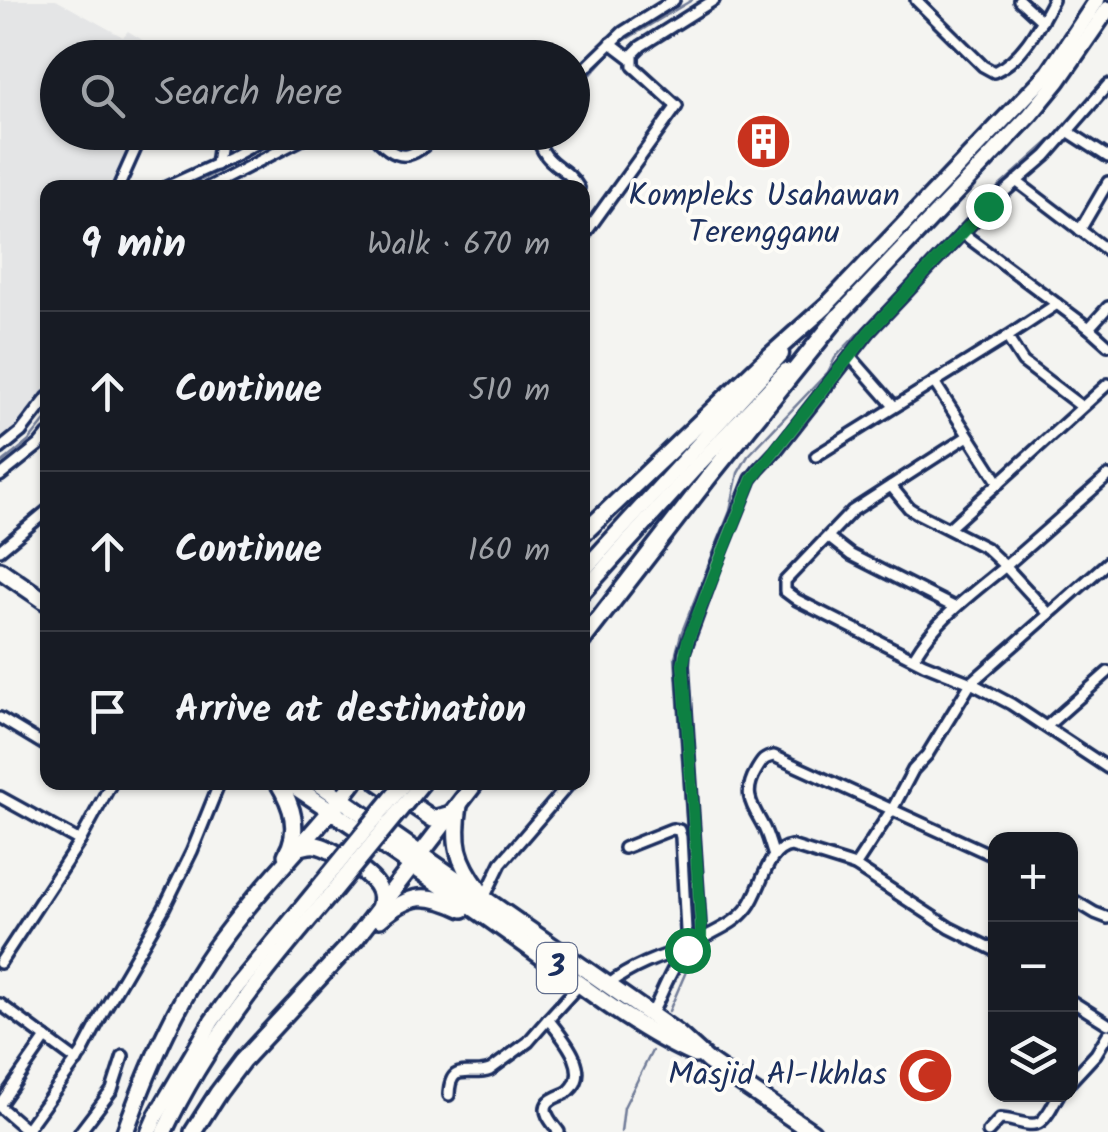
<!DOCTYPE html>
<meta charset="utf-8">
<style>
:root{--surface:#171b24;--page:#242831;--text:#f1f3f6;--muted:#9ea1a6;--line:#363941}
body{margin:0;font-family:Kalam,sans-serif;background:var(--page);color:var(--text)}
.controls{position:absolute;right:30px;bottom:30px;display:grid;overflow:hidden;border-radius:20px;box-shadow:0 2px 8px #0004}
.controls button{width:90px;height:90px;display:grid;place-items:center;padding:0;border:0;border-bottom:2px solid var(--line);background:var(--surface);color:var(--text);font:50px sans-serif}
.stop{position:absolute;width:30px;height:30px;margin:-22px;border:8px solid #0b8043;border-radius:50%;background:#fff}
.stop.end{background:#0b8043;border-color:#fff;box-shadow:0 2px 10px #0008}
.list{margin:0;padding:0;list-style:none}
h2{display:flex;justify-content:space-between;align-items:center;height:130px;margin:0;padding:0 40px;font-size:42px}
h2 small{font-size:32px;font-weight:400;color:var(--muted)}
.list li{display:grid;grid-template-columns:65px 1fr auto;gap:30px;align-items:center;box-sizing:border-box;height:160px;padding:0 40px;border-top:2px solid var(--line)}
.list b{display:block;font-size:38px;white-space:nowrap}
.list em{font-size:32px;font-style:normal;color:var(--muted)}
.icon{flex:none;width:55px;height:55px;fill:none;stroke:currentColor;stroke-width:2;stroke-linecap:round;stroke-linejoin:round}
.map{position:relative;flex:none;width:1108px;height:1132px;overflow:hidden}
.search{position:absolute;background:var(--surface);box-shadow:0 2px 8px #0004;left:40px;top:40px;width:550px;height:110px;display:flex;align-items:center;gap:25px;box-sizing:border-box;padding:0 35px;border-radius:55px;color:var(--muted);font-size:38px}
.panel{position:absolute;background:var(--surface);box-shadow:0 2px 8px #0004;left:40px;top:180px;width:550px;height:610px;border-radius:20px}
.map>svg:first-child{display:block}
.built{fill:#e4e5e6}
.lines{fill:none;stroke-linecap:round;stroke-linejoin:round}
.stream{stroke:#717c98;stroke-width:2.5}
.minor-casing{stroke:#1b2f5e;stroke-width:16}
.primary-casing{stroke:#1b2f5e;stroke-width:21}
.trunk-casing{stroke:#1b2f5e;stroke-width:22}
.minor{stroke:#fdfcf7;stroke-width:9}
.primary{stroke:#fdfcf7;stroke-width:14}
.trunk{stroke:#fdfcf7;stroke-width:15}
.primary-bridge-casing{stroke:#1b2f5e;stroke-width:21;stroke-linecap:butt}
.primary-bridge{stroke:#fdfcf7;stroke-width:14}
.route{stroke:#0b8043;stroke-width:12}
.labels{text-anchor:middle;dominant-baseline:central;stroke-width:8;stroke-linejoin:round;paint-order:stroke}
.shield{fill:#fdfcf7;stroke:#5f6c8c;stroke-width:2.5}
.shield-label{font-size:30px;font-weight:bold;fill:#1b2f5e}
.poi-label{font-size:32px;fill:#1b2f5e;stroke:#fdfcf7}
</style>
<div class="map">
<svg width="1108" height="1132" viewBox="0 0 1108 1132">
<rect width="100%" height="100%" fill="#f4f4f1"/>
<filter id="ink" filterUnits="userSpaceOnUse"><feTurbulence type="fractalNoise" baseFrequency=".01" numOctaves="2"/><feDisplacementMap in="SourceGraphic" scale="20" xChannelSelector="R" yChannelSelector="G"/><feConvolveMatrix kernelMatrix="1 2 1 2 8 2 1 2 1" color-interpolation-filters="sRGB"/></filter>
<g filter="url(#ink)">
<polygon class="built" points="0,0 56,0 123,37 128,31 169,57 58,58 58,132 141,133 114,187 48,188 47,385 20,426 0,442"/>
<g class="lines">
<g class="stream">
<polyline points="620,43 692,0"/>
<polyline points="1097,91 1108,77"/>
<polyline points="572,96 610,53"/>
<polyline points="383,132 402,147 411,144 424,132"/>
<polyline points="186,188 294,132"/>
<polyline points="0,464 28,442 48,417"/>
<polyline points="694,936 675,657 681,634 730,511 738,473 748,456 828,372 835,358 844,348 994,191 1052,139 1092,98"/>
<polyline points="669,1011 694,953"/>
<polyline points="621,1132 624,1107 652,1051"/>
</g>
<defs>
<g id="minor">
<path d="M916 0 983 66 994 72C1023 59 1039 26 1053 0"/>
<polyline points="1019,0 1042,21"/>
<polyline points="611,43 632,59"/>
<polyline points="572,81 623,32 674,0"/>
<path d="M370 132C398 163 409 163 439 132"/>
<polyline points="405,132 407,132"/>
<path d="M536 132C545 170 564 162 579 188"/>
<polyline points="1069,132 1108,157"/>
<polyline points="216,165 218,150 225,132"/>
<polyline points="1016,181 1108,251"/>
<polyline points="118,188 143,132"/>
<polyline points="164,188 230,158 278,132"/>
<polyline points="207,188 316,132"/>
<polyline points="1080,230 1108,182"/>
<polyline points="962,233 1089,328 1108,345"/>
<polyline points="582,238 677,106 633,66 633,54 641,46 714,0"/>
<polyline points="1089,328 1108,307"/>
<polyline points="1007,337 1023,362 1082,407"/>
<polyline points="851,357 894,406"/>
<polyline points="934,382 999,483"/>
<polyline points="968,436 852,511 785,581 785,591 797,600 924,664 971,683 1011,704 1108,768"/>
<polyline points="0,449 21,432 48,397"/>
<polyline points="816,456 1007,337 1057,304"/>
<polyline points="0,476 39,445 48,434"/>
<polyline points="891,486 909,508 917,513 986,548 1005,566 1049,614"/>
<polyline points="949,528 1108,384"/>
<polyline points="828,537 851,555 954,607"/>
<polyline points="0,550 48,510"/>
<path d="M914 657C938 617 973 593 1008 564 1041 535 1075 505 1108 476"/>
<polyline points="0,718 48,747"/>
<polyline points="1047,726 1108,672"/>
<polyline points="0,797 80,841"/>
<path d="M774 856C770 845 768 834 762 824 751 804 743 793 756 771 762 761 763 758 774 756L996 857"/>
<polyline points="855,866 893,808 913,770 927,755 971,683 1108,562"/>
<polyline points="484,898 501,863 571,782"/>
<polyline points="1070,898 1095,913 1108,918"/>
<polyline points="701,941 683,665 684,652 715,568 751,479 758,470 776,451 869,332 988,206 1046,156 1108,85"/>
<polyline points="0,963 80,841 112,782"/>
<path d="M608 985C629 968 661 955 687 949L681 837 679 830 672 829 624 848"/>
<polyline points="1070,1000 1108,1024"/>
<polyline points="0,1004 77,1061"/>
<path d="M651 1015C661 997 671 967 685 952 702 933 731 930 748 907 762 889 766 849 791 846L855 866 950 928 996 951"/>
<polyline points="1070,1082 1096,1054 1108,1034"/>
<path d="M449 1095C450 1060 470 1078 490 1070L528 1042 548 1019"/>
<polyline points="0,1104 46,1038"/>
<polyline points="0,1107 29,1132"/>
<polyline points="27,1129 82,1053 105,1009 164,908 192,851 220,782"/>
<polyline points="80,1132 112,1090 123,1056"/>
<path d="M559 1132C554 1125 541 1112 548 1103 552 1097 564 1095 569 1091 593 1070 561 1036 548 1019L580 984"/>
<path d="M988 1132 1000 1119C1011 1118 1031 1129 1040 1122 1048 1117 1054 1102 1059 1094"/>
</g>
<g id="primary">
<polyline points="819,313 1049,72 1097,0"/>
<polyline points="832,323 1030,115 1058,81 1108,9"/>
<polyline points="582,572 781,354"/>
<polyline points="582,593 696,467 786,371"/>
<polyline points="149,1132 156,1116 212,1021 235,989 323,882"/>
<path d="M164 1132C206 1042 269 966 333 892"/>
</g>
<g id="trunk">
<polyline points="582,535 762,363 826,306"/>
<polyline points="0,570 48,603"/>
<polyline points="582,641 708,478 838,317"/>
<path d="M278 782C292 805 301 830 286 855"/>
<path d="M288 782C365 833 441 884 516 938 571 977 634 1029 695 1055"/>
<polyline points="317,782 651,1015 677,1033 708,1061 812,1132"/>
<polyline points="379,782 433,819 451,814"/>
<path d="M459 805C453 843 457 860 479 890"/>
<path d="M300 847C306 846 309 844 316 845 330 847 369 873 377 886 382 894 381 901 379 909"/>
<path d="M380 919C410 893 428 892 463 909"/>
<path d="M125 1132C151 1060 182 989 230 928 269 878 315 833 354 782"/>
<polyline points="193,1132 218,1093 242,1061 356,938 476,782"/>
</g>
</defs>
<use href="#minor" class="minor-casing"/>
<use href="#primary" class="primary-casing"/>
<use href="#trunk" class="trunk-casing"/>
<use href="#minor" class="minor"/>
<use href="#primary" class="primary"/>
<use href="#trunk" class="trunk"/>
<defs>
<g id="primary-bridge">
<polyline points="323,882 405,782"/>
<polyline points="333,892 423,782"/>
</g>
</defs>
<use href="#primary-bridge" class="primary-bridge-casing"/>
<use href="#primary-bridge" class="primary-bridge"/>
</g>
</g>
<g class="lines" filter="url(#ink)">
<polyline class="route" points="687,950 701,941 701,926 683,664 688,640 752,479 869,332 988,206"/>
</g>
<defs>
<symbol id="building-disc" viewBox="-11 -11 22 22"><circle r="9.5" fill="#c8321e" stroke="#fdfcf7"/><path d="M-4-6H4V6H1V3H-1V6H-4ZM-2.5-4.3h1.7v1.8h-1.7ZM.8-4.3h1.7v1.8H.8ZM-2.5-1h1.7V.8h-1.7ZM.8-1h1.7V.8H.8Z" fill="#fff"/></symbol>
<symbol id="mosque-disc" viewBox="-11 -11 22 22"><circle r="9.5" fill="#c8321e" stroke="#fdfcf7"/><path d="M3.5-4.9A6 6 0 1 0 3.5 4.9A5 5 0 1 1 3.5-4.9Z" fill="#fff"/></symbol>
</defs>
<g fill-rule="evenodd">
<use href="#building-disc" x="732" y="110" width="63" height="63"/>
<use href="#mosque-disc" x="894" y="1044" width="63" height="63"/>
</g>
<g class="labels">
<rect class="shield" x="537" y="943" width="40" height="50" rx="8"/>
<g class="shield-label">
<text x="557" y="968">3</text>
</g>
<g class="poi-label">
<text x="764" y="196">Kompleks Usahawan<tspan x="764" dy="37">Terengganu</tspan></text>
<text x="887" y="1075" text-anchor="end">Masjid Al-Ikhlas</text>
</g>
</g>
</svg>
<div class="controls">
<button>+</button>
<button>−</button>
<button><svg class="icon" aria-label="layers" viewBox="0 0 24 24"><path d="M12 4l9 5-9 5-9-5zM3 14l9 5 9-5"/></svg></button>
</div>
<div class="stop" style="left:687px;top:950px"></div>
<div class="stop end" style="left:988px;top:206px"></div>
<div class="search"><svg class="icon" aria-label="search" viewBox="0 0 24 24"><circle cx="10" cy="10" r="6"/><path d="M15 15l6 6"/></svg>Search here</div>
<section class="panel">
<h2>9 min<small>Walk · 670 m</small></h2>
<ul class="list">
<li><svg class="icon" aria-label="ahead" viewBox="0 0 24 24"><path d="M12 20V5M6 11l6-6 6 6"/></svg><div><b>Continue</b></div><em>510 m</em></li>
<li><svg class="icon" aria-label="ahead" viewBox="0 0 24 24"><path d="M12 20V5M6 11l6-6 6 6"/></svg><div><b>Continue</b></div><em>160 m</em></li>
<li><svg class="icon" aria-label="arrive" viewBox="0 0 24 24"><path d="M6 21V4h12l-3 4 3 4H6"/></svg><div><b>Arrive at destination</b></div></li>
</ul>
</section>
</div>
